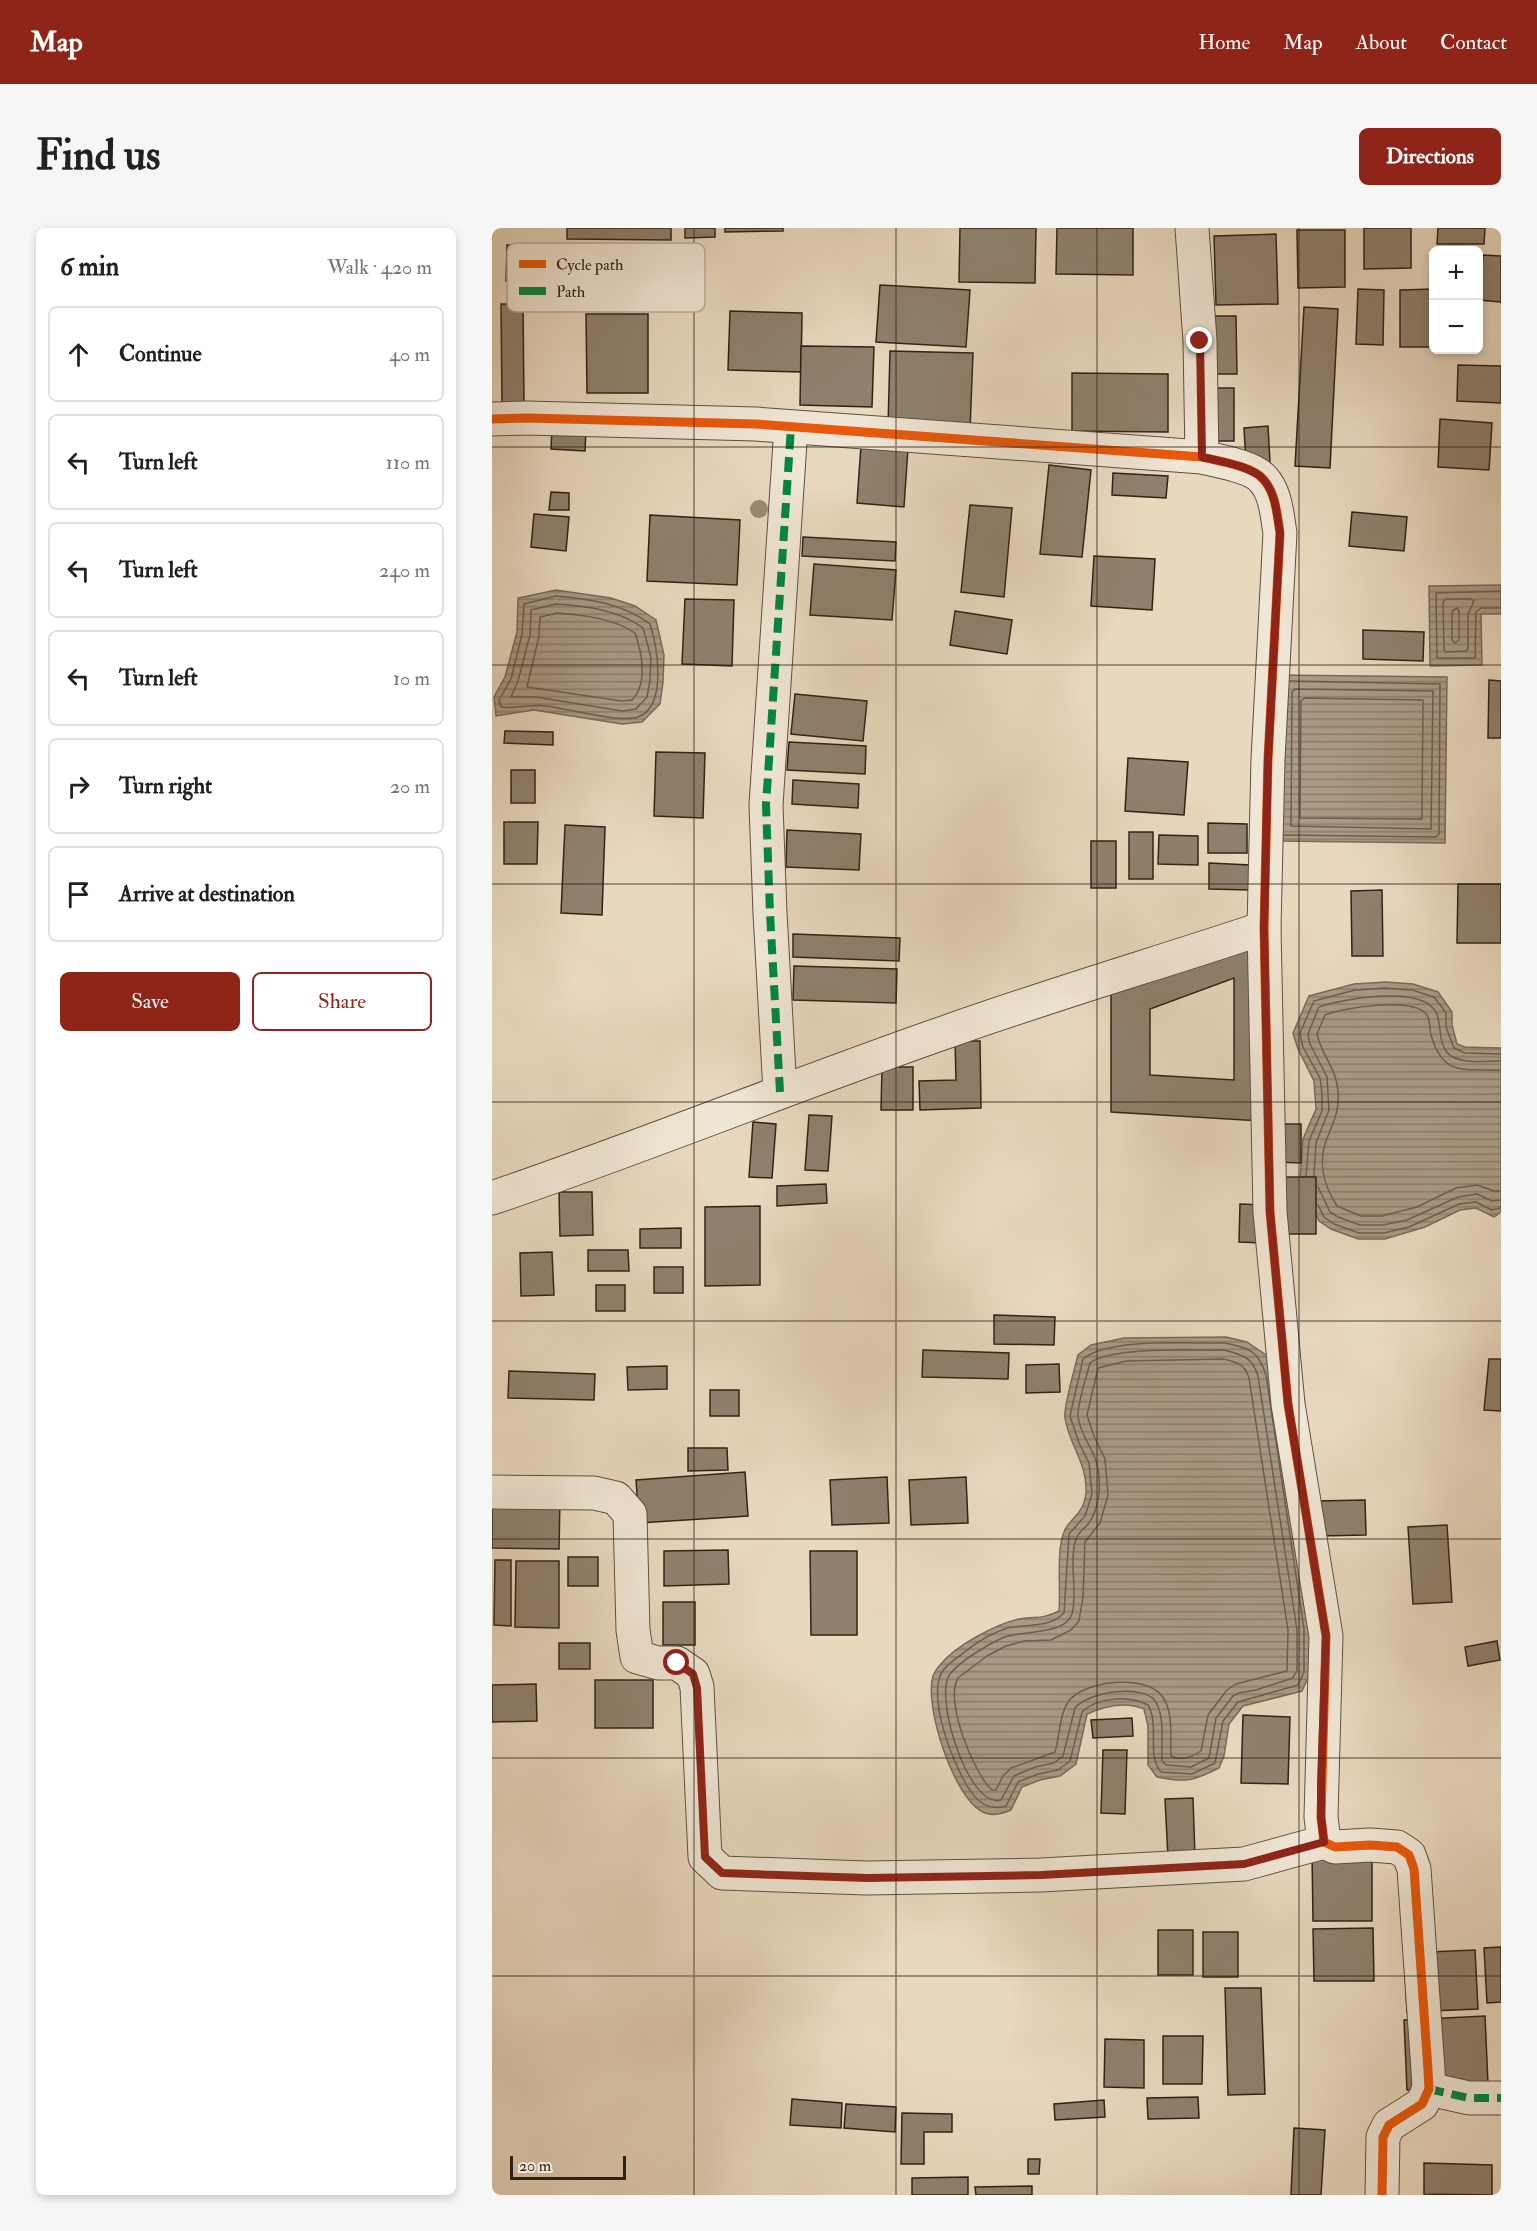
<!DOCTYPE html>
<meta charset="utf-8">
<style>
:root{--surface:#fff;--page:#f6f6f6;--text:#202124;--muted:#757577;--line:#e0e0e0;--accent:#8f2418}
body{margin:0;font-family:"IM FELL Double Pica",serif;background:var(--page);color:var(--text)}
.controls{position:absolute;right:18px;top:18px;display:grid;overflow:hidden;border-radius:9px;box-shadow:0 3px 9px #0003}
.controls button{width:54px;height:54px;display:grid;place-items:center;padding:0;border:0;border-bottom:2px solid var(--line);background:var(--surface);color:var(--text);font:30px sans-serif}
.scale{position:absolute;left:18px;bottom:15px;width:116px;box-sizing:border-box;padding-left:6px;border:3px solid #2f2317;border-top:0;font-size:16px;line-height:21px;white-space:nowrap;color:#2f2317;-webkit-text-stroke:4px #f0e6d5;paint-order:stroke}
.stop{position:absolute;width:18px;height:18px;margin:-14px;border:4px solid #8f2418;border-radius:50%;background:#fff}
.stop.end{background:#8f2418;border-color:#fff;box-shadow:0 2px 6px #0008}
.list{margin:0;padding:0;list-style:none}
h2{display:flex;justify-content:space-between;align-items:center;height:78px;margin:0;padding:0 24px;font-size:26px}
h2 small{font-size:20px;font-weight:400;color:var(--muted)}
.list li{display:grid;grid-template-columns:39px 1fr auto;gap:18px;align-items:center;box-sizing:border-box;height:96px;margin:0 12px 12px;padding:0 12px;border:2px solid var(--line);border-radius:9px}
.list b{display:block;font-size:22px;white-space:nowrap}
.list em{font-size:20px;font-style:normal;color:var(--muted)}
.actions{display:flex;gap:12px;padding:18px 24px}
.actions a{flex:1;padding:14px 0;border:2px solid var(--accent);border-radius:9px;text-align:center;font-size:21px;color:var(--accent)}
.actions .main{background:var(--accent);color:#fff}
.icon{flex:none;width:33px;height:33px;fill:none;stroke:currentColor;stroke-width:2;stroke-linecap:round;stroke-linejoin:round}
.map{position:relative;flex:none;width:1009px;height:1967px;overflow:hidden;border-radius:9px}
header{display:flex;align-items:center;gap:36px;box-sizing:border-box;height:84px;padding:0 30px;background:var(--accent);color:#fff}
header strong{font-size:28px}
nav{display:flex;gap:33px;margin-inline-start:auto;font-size:21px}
.intro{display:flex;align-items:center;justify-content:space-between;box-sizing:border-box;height:144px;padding:0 36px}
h1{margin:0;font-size:42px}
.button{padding:15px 27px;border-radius:9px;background:var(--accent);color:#fff;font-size:21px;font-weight:700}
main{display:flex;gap:36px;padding:0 36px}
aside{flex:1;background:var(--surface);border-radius:9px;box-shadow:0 3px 9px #0003}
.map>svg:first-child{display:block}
.water{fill:url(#water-rules);stroke:#786a59;stroke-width:1.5}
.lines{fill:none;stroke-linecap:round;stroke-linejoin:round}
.shore{stroke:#6c5e4e;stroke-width:1.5}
.building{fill:#8f816e;stroke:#2f2317;stroke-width:1.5;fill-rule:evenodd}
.minor-casing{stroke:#5d5041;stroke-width:35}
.minor{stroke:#f0e6d5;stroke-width:33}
.quiet{stroke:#00873e;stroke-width:8;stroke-dasharray:15 8;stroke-linecap:butt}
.cycleway-casing{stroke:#f0e6d5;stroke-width:13}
.cycleway{stroke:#e8590c;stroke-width:9}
.tree{fill:#988975}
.route{stroke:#8f2418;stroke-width:8}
.grid{fill:none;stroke:#2f2317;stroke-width:1.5;stroke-opacity:0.55}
.key{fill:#f0e6d5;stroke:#b6ac9c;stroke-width:1.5}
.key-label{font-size:16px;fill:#2f2317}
</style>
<header>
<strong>Map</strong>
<nav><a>Home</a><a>Map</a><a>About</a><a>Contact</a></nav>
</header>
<div class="intro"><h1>Find us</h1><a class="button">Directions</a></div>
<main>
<aside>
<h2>6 min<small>Walk · 420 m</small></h2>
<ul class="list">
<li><svg class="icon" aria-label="ahead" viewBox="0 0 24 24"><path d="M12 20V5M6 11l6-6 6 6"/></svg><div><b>Continue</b></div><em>40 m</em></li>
<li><svg class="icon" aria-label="left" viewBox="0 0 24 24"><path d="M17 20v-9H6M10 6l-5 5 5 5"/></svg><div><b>Turn left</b></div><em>110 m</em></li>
<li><svg class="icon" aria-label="left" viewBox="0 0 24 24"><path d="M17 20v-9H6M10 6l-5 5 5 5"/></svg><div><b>Turn left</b></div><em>240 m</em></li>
<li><svg class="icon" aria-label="left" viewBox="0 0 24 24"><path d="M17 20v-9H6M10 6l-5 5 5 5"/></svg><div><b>Turn left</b></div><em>10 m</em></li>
<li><svg class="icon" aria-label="right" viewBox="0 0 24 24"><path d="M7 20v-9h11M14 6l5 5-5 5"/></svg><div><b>Turn right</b></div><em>20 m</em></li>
<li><svg class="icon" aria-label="arrive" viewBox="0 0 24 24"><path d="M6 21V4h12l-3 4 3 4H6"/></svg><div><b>Arrive at destination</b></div></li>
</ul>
<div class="actions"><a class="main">Save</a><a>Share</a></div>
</aside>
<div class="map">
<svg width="1009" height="1967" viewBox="0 0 1009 1967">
<defs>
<pattern id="water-rules" width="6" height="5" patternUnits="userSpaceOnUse" patternTransform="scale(1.5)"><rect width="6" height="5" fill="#a99a85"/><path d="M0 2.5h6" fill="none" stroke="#8a7d6c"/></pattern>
</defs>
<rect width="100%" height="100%" fill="#e8d8be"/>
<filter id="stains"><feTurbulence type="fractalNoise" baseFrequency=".00333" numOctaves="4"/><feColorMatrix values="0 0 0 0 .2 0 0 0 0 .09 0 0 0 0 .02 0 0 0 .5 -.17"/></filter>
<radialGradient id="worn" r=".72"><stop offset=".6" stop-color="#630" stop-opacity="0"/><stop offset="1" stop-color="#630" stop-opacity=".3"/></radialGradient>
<g class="water">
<polygon points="1009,357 1009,386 989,386 990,437 938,438 937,358"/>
<polygon points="64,362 119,370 143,378 164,392 172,427 171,454 168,476 150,494 130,496 42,482 4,488 2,469 13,449 25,404 26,370"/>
<polygon points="786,447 955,449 953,615 784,613"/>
<polygon points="894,754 921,756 946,764 960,784 960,797 965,816 973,819 1009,820 1009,984 1002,989 984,980 968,982 933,999 893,1011 866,1011 839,1001 827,993 808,952 811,911 824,881 822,853 806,821 801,805 817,768 862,756"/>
<path d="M734 1109 755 1114 774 1127 779 1145 818 1401V1445L810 1463 751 1478 737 1496 732 1528 727 1540C701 1553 694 1555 665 1549L656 1537V1498L652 1481C633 1473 613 1478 595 1486L584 1536 568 1548 548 1552 530 1559 519 1582C509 1586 499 1589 489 1583 461 1567 432 1478 441 1448 442 1445 446 1439 448 1437 463 1418 504 1396 527 1391 545 1388 548 1392 567 1383 569 1361 564 1324 572 1304 577 1290 592 1287 594 1265 596 1236 577 1217 573 1190 571 1180 583 1140 586 1127L599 1117 632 1110Z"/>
</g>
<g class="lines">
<g class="shore">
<polyline points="1009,363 944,365 945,430 983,430 984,384 989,380 1009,380"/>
<path d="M64 368C97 371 130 375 158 396 165 418 176 478 146 489 129 495 75 481 55 478 40 476 22 481 9 479L7 472 19 451 30 406 32 376Z"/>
<polygon points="954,371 979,371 982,373 976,386 976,421 974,423 954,424 952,422 951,374"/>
<path d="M64 376C94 378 127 382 151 400L159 429 158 452 155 469 144 481 130 483 44 469H19L26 453 38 407 39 382Z"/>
<polygon points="965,380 967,383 967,412 963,415 960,412 960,383"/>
<path d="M65 385C91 387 121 390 143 405 150 425 156 456 140 472L130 473 35 459 47 408 48 389Z"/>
<polygon points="803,461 941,463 939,601 799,598 800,464"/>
<polygon points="812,470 931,472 930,591 808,590 809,473"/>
<polyline points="792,607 944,609 947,606 948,456 798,453"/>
<path d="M1009 842C972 841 951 849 939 807 937 800 939 790 933 785 918 770 852 779 833 787L825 806C829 826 844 840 846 862 848 886 840 895 833 916 826 939 833 959 845 978L869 988H890L925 979 964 960 985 957 1002 963H1009"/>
<polyline points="814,948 817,913 830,883 830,865 828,850 811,819 808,805 822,773 863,762 893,760 920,762 942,769 954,785 954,799 962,820 973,825 1009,826"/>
<path d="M822 948 824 915 837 882 835 849 818 816 816 806 827 779C851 771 939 754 946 790 949 801 947 820 959 828 973 836 993 833 1009 833"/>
<polyline points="826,959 838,984 846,989 868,997 891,997 915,992 966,969 985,966 1000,973 1009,972"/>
<polyline points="826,977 832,989 842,996 867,1005 892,1005 917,999 967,976 984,974 1000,982 1009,980"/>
<path d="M733 1115C757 1120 766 1122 774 1147L812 1401V1444L806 1457 746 1474 731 1493 723 1535 700 1546 669 1544C654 1527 668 1497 656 1477 637 1467 606 1469 590 1484L578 1533 566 1542 546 1546 526 1554 514 1578C496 1584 483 1572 474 1556 460 1531 440 1481 447 1451 450 1438 466 1430 475 1422 487 1413 501 1404 516 1400 534 1396 558 1400 572 1385L577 1306 593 1288 600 1266 597 1235 587 1215 578 1188 591 1131C617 1109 698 1116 733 1115Z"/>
<path d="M732 1122C751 1127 760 1129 766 1148L805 1402V1442L801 1450 764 1462 747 1465 741 1468 724 1490 717 1530 699 1539 674 1537 670 1533C669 1515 673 1494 665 1476 655 1454 595 1464 583 1480L571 1528 562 1535 543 1539 522 1548 509 1572C477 1582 441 1468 458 1446 468 1433 495 1417 510 1410 527 1402 573 1408 580 1386 586 1365 576 1328 585 1309 587 1304 593 1300 596 1296 602 1289 606 1275 607 1266 608 1256 607 1239 603 1230 598 1217 587 1203 586 1188 585 1178 595 1146 598 1135 619 1118 703 1123 732 1122Z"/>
<path d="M731 1131C745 1134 753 1136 757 1150L796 1402 795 1443 744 1456 735 1462 716 1487 709 1523C700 1529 689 1533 679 1528 678 1509 682 1484 670 1468 654 1446 591 1452 576 1474 567 1488 568 1508 563 1524L519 1540 511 1548 504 1562H500C482 1546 452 1473 466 1450L495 1428 514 1418 532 1413 559 1412 579 1402 587 1393 591 1369 593 1314 608 1295 616 1267 613 1231 602 1208 595 1187 606 1140 634 1133Z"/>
</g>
</g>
<g class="building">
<polygon points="75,0 179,0 179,12 75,11"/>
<polygon points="193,0 223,0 223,9 193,10"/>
<polygon points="233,0 291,0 291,3 233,4"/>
<polygon points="468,0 544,0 543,55 467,54"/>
<polygon points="565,0 641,0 641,47 564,46"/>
<polygon points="872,0 919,0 919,40 872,41"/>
<polygon points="946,0 993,0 992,16 945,16"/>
<polygon points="805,2 853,2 853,59 806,60"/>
<polygon points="784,6 786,76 724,77 722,8"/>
<polygon points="15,17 47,18 45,55 14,53"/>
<polygon points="991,27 1009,28 1009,74 987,72"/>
<polygon points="388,57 478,62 474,119 384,114"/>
<polygon points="866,61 892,62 891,117 864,116"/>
<polygon points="942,61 942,119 908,119 908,62"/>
<polygon points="9,76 31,76 32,177 10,177"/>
<polygon points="812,79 846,81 838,240 803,238"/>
<polygon points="238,83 310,85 309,144 236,142"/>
<polygon points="94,86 156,86 156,165 95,165"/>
<polygon points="717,88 744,88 745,146 718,146"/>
<polygon points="309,118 382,119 380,179 308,177"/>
<polygon points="398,123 481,125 478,202 396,199"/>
<polygon points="966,137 1009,138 1009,175 965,173"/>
<polygon points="580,145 676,146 676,204 580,203"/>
<rect x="718" y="160" width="24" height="53"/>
<polygon points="948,191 1000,195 997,242 946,239"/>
<polygon points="60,198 94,200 93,223 59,221"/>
<polygon points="776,198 778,234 754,235 752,200"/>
<polygon points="369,217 416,220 412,279 365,275"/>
<polygon points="557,237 599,242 590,329 548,326"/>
<polygon points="621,245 676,248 674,270 620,267"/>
<polygon points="59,264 77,265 77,282 57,282"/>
<polygon points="478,277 520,280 512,369 469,364"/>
<polygon points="860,284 915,289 912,323 857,318"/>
<polygon points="42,286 77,289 74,323 39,319"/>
<polygon points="158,287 248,292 245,357 155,353"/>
<polygon points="311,309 404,314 403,333 310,328"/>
<polygon points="602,328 663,331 660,382 599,378"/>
<polygon points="322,336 404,342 400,392 318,387"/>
<polygon points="193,371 242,372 240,438 190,436"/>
<polygon points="463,383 520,392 515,426 458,417"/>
<polygon points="871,402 932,404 931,433 871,431"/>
<polygon points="997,452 1009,453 1009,510 996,510"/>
<polygon points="303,466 375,473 371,513 299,506"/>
<polygon points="13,503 61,504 61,517 12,515"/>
<polygon points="297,514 374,518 373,546 295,542"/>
<polygon points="164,524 213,525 211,590 162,588"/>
<polygon points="636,530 696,534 692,587 633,583"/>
<rect x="19" y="542" width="24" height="33"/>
<polygon points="301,552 367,556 366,580 300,576"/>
<polygon points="12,594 46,594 45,636 12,636"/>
<polygon points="716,595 755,596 755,625 716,625"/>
<polygon points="73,597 113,599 110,687 69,685"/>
<polygon points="295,602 369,606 367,642 294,639"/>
<rect x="637" y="604" width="24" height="47"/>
<polygon points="667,607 706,608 706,637 666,636"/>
<rect x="599" y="613" width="25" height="47"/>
<polygon points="717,635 758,637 758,662 717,661"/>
<polygon points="966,656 1009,656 1009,715 965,715"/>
<polygon points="890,662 891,728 860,728 859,663"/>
<polygon points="301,706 408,710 407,733 301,729"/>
<path d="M768 707 769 893 619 884V760ZM742 750V852L658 847V781Z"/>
<polygon points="302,738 405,741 404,775 301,772"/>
<polygon points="463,813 488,813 489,880 428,882 427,853 464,852"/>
<polygon points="390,839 421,839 421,882 389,882"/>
<polygon points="317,887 340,888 336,943 313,942"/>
<polygon points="261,894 284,896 280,950 257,949"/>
<polygon points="785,896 809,896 809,935 784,934"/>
<polygon points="784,949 824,949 824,1006 783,1006"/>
<polygon points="334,956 335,975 285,978 285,958"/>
<polygon points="67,964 100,964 101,1007 68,1008"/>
<polygon points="748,976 772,977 771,1015 747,1014"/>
<polygon points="268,978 268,1057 213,1058 213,979"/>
<polygon points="189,1000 189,1020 148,1020 148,1001"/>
<polygon points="96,1022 136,1022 137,1043 96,1043"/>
<polygon points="60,1024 62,1067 29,1068 28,1025"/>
<rect x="162" y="1039" width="29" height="26"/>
<rect x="104" y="1057" width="29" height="26"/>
<polygon points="502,1087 563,1089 562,1117 502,1116"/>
<polygon points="431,1122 517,1125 516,1151 430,1149"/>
<polygon points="997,1131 1009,1131 1009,1183 992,1182"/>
<polygon points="567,1136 568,1164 534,1165 534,1137"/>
<polygon points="175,1138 175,1161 136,1162 135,1139"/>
<polygon points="17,1143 103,1146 102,1172 16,1170"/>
<rect x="218" y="1162" width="29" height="26"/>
<polygon points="196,1220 235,1220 236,1242 196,1243"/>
<polygon points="253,1244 256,1288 147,1295 144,1252"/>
<polygon points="395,1249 397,1295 340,1297 338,1252"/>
<polygon points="474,1249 476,1295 419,1297 417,1252"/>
<polygon points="0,1270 68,1271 67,1321 0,1320"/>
<polygon points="873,1272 874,1307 826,1308 824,1273"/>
<polygon points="955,1297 960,1374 921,1376 916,1299"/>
<polygon points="236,1322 237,1356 172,1358 172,1323"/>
<polygon points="318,1323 365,1323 365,1407 319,1407"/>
<rect x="76" y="1329" width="30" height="29"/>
<polygon points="3,1332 19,1332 19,1398 2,1397"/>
<polygon points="24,1333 67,1333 67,1400 23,1399"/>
<rect x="171" y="1374" width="32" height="43"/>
<polygon points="1005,1413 1008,1432 976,1438 973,1419"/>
<rect x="67" y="1415" width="31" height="26"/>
<rect x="103" y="1452" width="58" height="48"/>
<polygon points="44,1456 45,1493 0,1494 0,1457"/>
<polygon points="751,1487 798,1489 796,1556 749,1555"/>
<polygon points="640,1490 641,1508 601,1510 599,1492"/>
<polygon points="611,1522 635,1522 633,1586 609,1585"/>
<polygon points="701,1570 703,1629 676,1630 673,1571"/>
<polygon points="820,1626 880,1626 880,1693 821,1693"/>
<polygon points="881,1700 882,1753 822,1753 821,1701"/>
<rect x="666" y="1702" width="35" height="45"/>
<rect x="711" y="1704" width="35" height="45"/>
<polygon points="1009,1719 1009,1774 995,1775 992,1720"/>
<polygon points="983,1722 986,1781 915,1784 912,1725"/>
<polygon points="733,1760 769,1760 773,1866 736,1867"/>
<polygon points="993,1788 996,1856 915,1862 912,1792"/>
<polygon points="671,1808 711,1808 710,1856 671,1856"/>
<polygon points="613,1811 652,1812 652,1860 612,1859"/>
<polygon points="706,1869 707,1890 656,1891 655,1870"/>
<polygon points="300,1871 350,1875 349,1900 298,1897"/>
<polygon points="612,1872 613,1889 563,1892 562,1876"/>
<polygon points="354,1876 404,1879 403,1904 352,1900"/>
<polygon points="410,1885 460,1886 460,1904 432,1904 432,1936 409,1936"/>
<polygon points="802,1900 833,1902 829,1967 799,1967"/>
<polygon points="536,1931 548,1931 547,1946 536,1946"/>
<polygon points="932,1935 1000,1937 1000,1967 932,1966"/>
<polygon points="476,1949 476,1967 420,1967 420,1950"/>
<polygon points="540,1958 540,1967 484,1967 483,1959"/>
</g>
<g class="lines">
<defs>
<g id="minor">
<polyline points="700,0 708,113 710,229"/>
<path d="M0 191 35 190 264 196 710 229C726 233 760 238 771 251 784 265 785 287 788 305L776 531 772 700 778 984 796 1176 834 1408 829 1589 832 1614 843 1619 878 1617 905 1619 917 1627 922 1641 936 1842 937 1861 930 1876 897 1897 891 1909 890 1967"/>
<polyline points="288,864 278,685 274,577 299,199"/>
<path d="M0 970C153 918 304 856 457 803 561 766 667 735 772 700"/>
<polyline points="0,1264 102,1265 124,1270 138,1286 141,1402 145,1429 166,1435 185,1435 201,1446 205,1459 213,1629 230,1645 375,1650 549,1647 752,1636 832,1614"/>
<polyline points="937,1861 977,1870 1009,1870"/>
</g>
</defs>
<use href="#minor" class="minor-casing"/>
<use href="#minor" class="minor"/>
<g class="quiet">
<polyline points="288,864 278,685 274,577 299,199"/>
<polyline points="937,1861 977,1870 1009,1870"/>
</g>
<defs>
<path id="cycleway" d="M0 191 35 190 264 196 710 229C726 233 760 238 771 251 784 265 785 287 788 305L776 531 772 700 778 984 796 1176 834 1408 829 1589 832 1614 843 1619 878 1617 905 1619 917 1627 922 1641 936 1842 937 1861 930 1876 897 1897 891 1909 890 1967"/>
</defs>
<use href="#cycleway" class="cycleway-casing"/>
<use href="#cycleway" class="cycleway"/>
</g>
<circle class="tree" cx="267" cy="281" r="9"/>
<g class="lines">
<path class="route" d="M185 1435 201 1446 205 1460 213 1629 230 1645 375 1650 549 1647 752 1636 832 1614 829 1589V1557L834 1408 796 1176 778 984 772 700 776 531 788 305C785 287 784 265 771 251 760 238 726 233 710 229L708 113"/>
</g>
<path class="grid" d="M202 0V1967M404 0V1967M605 0V1967M807 0V1967M0 219H1009M0 437H1009M0 656H1009M0 874H1009M0 1093H1009M0 1311H1009M0 1530H1009M0 1748H1009"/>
<rect x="15" y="15" width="198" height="69" rx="9" class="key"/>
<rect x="27" y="32" width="27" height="8" fill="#e8590c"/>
<rect x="27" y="59" width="27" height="8" fill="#00873e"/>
<g class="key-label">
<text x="64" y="42">Cycle path</text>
<text x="64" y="69">Path</text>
</g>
<rect width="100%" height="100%" filter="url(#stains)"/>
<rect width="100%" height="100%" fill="url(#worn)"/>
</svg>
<div class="controls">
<button>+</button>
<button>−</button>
</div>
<div class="scale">20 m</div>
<div class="stop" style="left:185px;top:1435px"></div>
<div class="stop end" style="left:708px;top:113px"></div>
</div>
</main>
